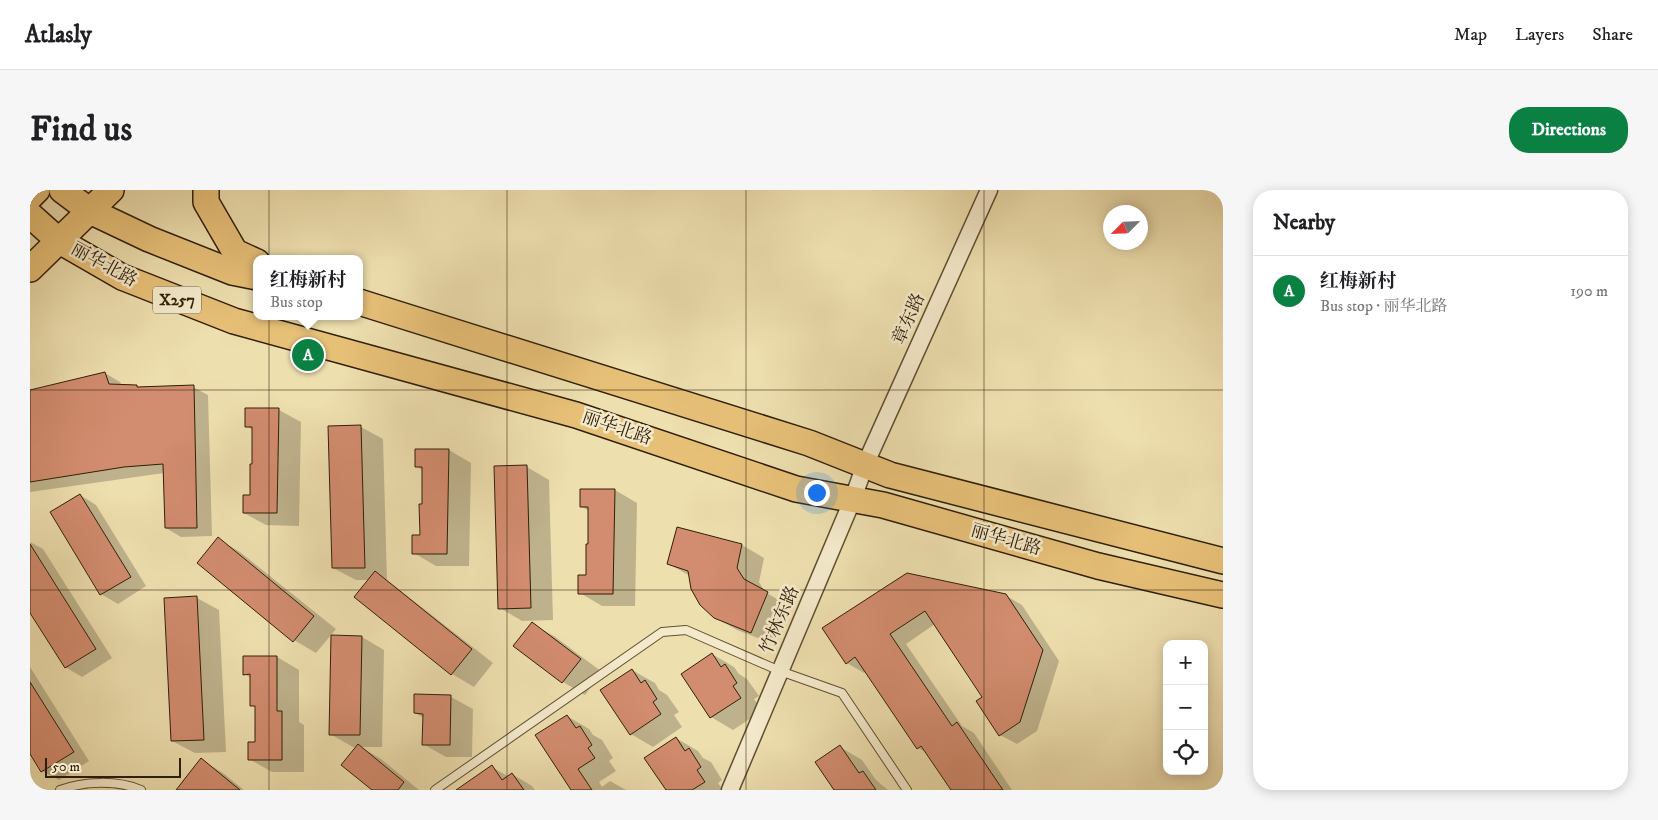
<!DOCTYPE html>
<meta charset="utf-8">
<style>
:root{--surface:#fff;--page:#f6f6f6;--text:#202124;--muted:#757577;--line:#e0e0e0;--accent:#0b8043}
body{margin:0;font-family:"IM FELL DW Pica","Noto Serif SC",serif;background:var(--page);color:var(--text)}
.controls{position:absolute;right:15px;bottom:15px;display:grid;overflow:hidden;border-radius:10px;box-shadow:0 2px 12px #0003}
.controls button{width:45px;height:45px;display:grid;place-items:center;padding:0;border:0;border-bottom:1px solid var(--line);background:var(--surface);color:var(--text);font:25px sans-serif}
.compass{position:absolute;left:1073px;top:15px;width:45px;height:45px;border-radius:50%;background:var(--surface);box-shadow:0 2px 12px #0003;rotate:246deg}
.scale{position:absolute;left:15px;bottom:12px;width:136px;box-sizing:border-box;padding-left:5px;border:2px solid #301f07;border-top:0;font-size:14px;line-height:18px;white-space:nowrap;color:#301f07;-webkit-text-stroke:4px #f4eacb;paint-order:stroke}
.you{position:absolute;left:786px;top:302px;width:18px;height:18px;margin:-12px;border:4px solid #fff;border-radius:50%;background:#1a73e8;box-shadow:0 0 0 8px #1a73e833}
.badge{display:grid;place-items:center;width:32px;height:32px;border-radius:50%;background:var(--accent);color:#fff;font-size:16px;font-weight:700}
.pin{position:absolute;translate:-50% -50%;border:2px solid #fff;box-shadow:0 1px 5px #0006}
.popup{position:absolute;left:223px;top:65px;width:110px;height:65px;box-sizing:border-box;display:grid;place-content:center;border-radius:10px;background:var(--surface);filter:drop-shadow(0 1px 4px #0005);font-size:16px;white-space:nowrap;color:var(--muted)}
.popup b{font-size:19px;color:var(--text)}
.popup::after{content:'';position:absolute;left:50%;top:100%;margin-left:-10px;border:10px solid transparent;border-top-color:var(--surface)}
.list{margin:0;padding:0;list-style:none}
h2{display:flex;justify-content:space-between;align-items:center;height:65px;margin:0;padding:0 20px;font-size:21px}
h2 small{font-size:16px;font-weight:400;color:var(--muted)}
.list li{display:grid;grid-template-columns:32px 1fr auto;gap:15px;align-items:center;box-sizing:border-box;height:70px;padding:0 20px;border-top:1px solid var(--line)}
.list b{display:block;font-size:19px;white-space:nowrap}
.list p{margin:0;font-size:16px;white-space:nowrap;color:var(--muted)}
.list em{font-size:16px;font-style:normal;color:var(--muted)}
.icon{flex:none;width:28px;height:28px;fill:none;stroke:currentColor;stroke-width:2;stroke-linecap:round;stroke-linejoin:round}
.map{position:relative;flex:none;width:1193px;height:600px;overflow:hidden;border-radius:20px}
header{display:flex;align-items:center;gap:30px;box-sizing:border-box;height:70px;padding:0 25px;background:var(--surface);border-bottom:1px solid var(--line)}
header strong{font-size:24px}
nav{display:flex;gap:28px;margin-inline-start:auto;font-size:18px}
.intro{display:flex;align-items:center;justify-content:space-between;box-sizing:border-box;height:120px;padding:0 30px}
h1{margin:0;font-size:35px}
.button{padding:12px 22px;border-radius:20px;background:var(--accent);color:#fff;font-size:18px;font-weight:700}
main{display:flex;gap:30px;padding:0 30px}
aside{flex:1;background:var(--surface);border-radius:20px;box-shadow:0 2px 12px #0003}
.map>svg:first-child{display:block}
.shadow{fill:#0003}
.building{fill:#d28c6f;stroke:#301f07}
.lines{fill:none;stroke-linecap:round;stroke-linejoin:round}
.service-casing{stroke:#604f31;stroke-width:10}
.minor-casing{stroke:#604f31;stroke-width:19}
.primary-casing{stroke:#301f07;stroke-width:28}
.service{stroke:#f4eacb;stroke-width:8}
.minor{stroke:#f4eacb;stroke-width:16}
.primary{stroke:#e7c078;stroke-width:25}
.grid{fill:none;stroke:#301f07;stroke-width:1;stroke-opacity:0.55}
.labels{text-anchor:middle;dominant-baseline:central;stroke-width:5;stroke-linejoin:round;paint-order:stroke}
.shield{fill:#f4eacb;stroke:#6b5c42;stroke-width:1}
.shield-label{font-size:16px;font-weight:bold;fill:#301f07}
.street-label{font-size:18px;fill:#301f07;stroke:#f4eacb}
</style>
<header>
<strong>Atlasly</strong>
<nav><a>Map</a><a>Layers</a><a>Share</a></nav>
</header>
<div class="intro"><h1>Find us</h1><a class="button">Directions</a></div>
<main>
<div class="map">
<svg width="1193" height="600" viewBox="0 0 1193 600">
<rect width="100%" height="100%" fill="#eedfaf"/>
<filter id="stains"><feTurbulence type="fractalNoise" baseFrequency=".004" numOctaves="4"/><feColorMatrix values="0 0 0 0 .2 0 0 0 0 .09 0 0 0 0 .02 0 0 0 .5 -.17"/></filter>
<radialGradient id="worn" r=".72"><stop offset=".6" stop-color="#630" stop-opacity="0"/><stop offset="1" stop-color="#630" stop-opacity=".3"/></radialGradient>
<g class="shadow">
<polygon points="75,183 90,192 92,196 106,196 110,198 163,197 178,205 182,346 151,347 136,338 134,283 0,302 0,201"/>
<polygon points="249,220 271,232 269,336 236,335 214,323 221,306 224,275 223,240 216,236"/>
<polygon points="331,237 353,249 357,390 463,473 444,497 422,484 326,407 339,390 326,390 303,378"/>
<polygon points="419,260 441,273 439,376 406,376 384,363 391,347 393,315 393,281 386,276"/>
<polygon points="497,277 519,290 523,430 492,431 470,418"/>
<polygon points="585,300 607,313 605,416 572,416 550,403 557,387 559,355 559,321 552,317"/>
<polygon points="50,305 66,315 116,396 88,414 71,404 21,323"/>
<polygon points="188,349 210,362 306,439 286,463 264,450"/>
<polygon points="0,352 13,359 82,468 52,487 35,477 0,421"/>
<polygon points="712,355 734,368 729,392 735,402 759,416 744,454 707,440 684,427 660,386 639,374"/>
<polygon points="975,405 992,415 1029,471 1007,541 987,554 970,545 954,508 905,434 876,454 932,536 944,543 982,600 923,600 898,563 888,558 836,481 834,483 817,473 793,438"/>
<polygon points="167,408 189,420 196,562 165,563 142,551"/>
<polygon points="502,434 524,446 572,482 555,505 533,492 485,456"/>
<polygon points="332,447 354,460 352,557 331,557 351,569 389,600 344,600 328,557 323,557 300,544"/>
<polygon points="682,464 704,477 709,484 717,489 729,506 724,509 732,521 703,540 681,527 652,484"/>
<polygon points="247,467 269,480 269,532 274,535 274,582 242,582 219,569 227,553 227,518 221,515 221,488 214,484"/>
<polygon points="0,477 59,571 29,590 12,581 0,561"/>
<polygon points="602,480 625,493 629,500 637,505 649,522 644,525 652,537 623,557 601,544"/>
<polygon points="421,507 443,519 442,567 416,567 393,554 394,528 385,523"/>
<polygon points="537,526 559,539 563,545 572,550 583,568 579,571 586,581 569,592 572,597 580,591 596,600 543,600"/>
<polygon points="646,548 668,561 673,568 681,572 692,590 688,593 693,600 637,600"/>
<polygon points="810,557 832,570 846,590 858,600 806,600"/>
<polygon points="171,570 193,583 214,600 159,600"/>
<polygon points="462,577 479,587 482,584 502,596 505,600 428,600"/>
</g>
<g class="building">
<polygon points="75,182 79,194 107,195 107,197 164,195 167,338 135,338 133,274 94,277 0,292 0,200"/>
<polygon points="215,218 249,218 247,323 213,323 213,305 220,305 220,274 222,274 222,237 215,237"/>
<polygon points="331,235 335,378 302,378 298,236"/>
<polygon points="385,259 419,259 417,364 382,364 382,345 390,345 389,314 392,314 392,277 385,277"/>
<polygon points="497,275 501,418 468,419 464,276"/>
<polygon points="550,299 585,299 583,404 548,404 548,385 556,385 556,354 558,354 558,317 550,317"/>
<polygon points="50,304 101,387 70,405 20,322"/>
<polygon points="647,337 712,354 707,378 714,389 738,402 721,443 684,428 670,415 661,399 658,381 637,374"/>
<polygon points="188,347 284,426 263,452 167,373"/>
<polygon points="0,354 66,459 35,478 0,423"/>
<polygon points="345,381 442,459 421,485 324,407"/>
<polygon points="877,383 976,404 1013,460 990,532 969,546 946,511 952,507 895,421 860,444 922,536 927,532 973,600 921,600 891,556 887,559 825,467 816,474 792,438"/>
<polygon points="167,406 174,550 141,551 134,408"/>
<polygon points="502,432 551,469 532,493 483,456"/>
<polygon points="301,445 332,446 330,545 299,545"/>
<polygon points="682,463 691,477 695,474 707,493 703,496 711,508 680,528 651,484"/>
<polygon points="213,466 247,466 247,521 252,521 252,570 218,570 218,552 225,552 225,516 220,516 220,484 213,485"/>
<polygon points="602,479 611,493 615,490 627,509 623,512 631,524 600,545 570,500"/>
<polygon points="0,492 44,562 11,582 0,564"/>
<polygon points="384,504 421,505 420,555 392,555 393,524 384,523"/>
<polygon points="537,525 546,538 550,536 562,555 558,558 565,568 548,579 562,600 541,600 505,545"/>
<polygon points="646,547 655,561 659,558 671,577 667,580 675,592 662,600 636,600 614,568"/>
<polygon points="328,554 374,592 368,600 342,600 311,575"/>
<polygon points="810,555 829,583 833,581 846,600 804,600 785,572"/>
<polygon points="171,568 210,600 146,600"/>
<polygon points="462,575 472,590 482,583 494,600 426,600"/>
</g>
<g class="lines">
<defs>
<g id="service">
<path d="M30 600C54 591 87 590 111 600"/>
<polyline points="405,600 632,442 656,440 750,481 812,503 877,600"/>
</g>
<polyline id="minor" points="700,600 822,311 835,275 959,0"/>
<g id="primary">
<polyline points="32,0 60,21 119,49 202,82 227,87"/>
<polyline points="176,0 176,12 205,62 227,72"/>
<polyline points="0,7 7,0"/>
<polyline points="0,25 28,50 92,87 204,131 546,225 766,299 853,315 1068,376 1193,405"/>
<polyline points="0,79 81,0"/>
<polyline points="329,112 779,253 860,285 1193,371"/>
</g>
</defs>
<use href="#service" class="service-casing"/>
<use href="#minor" class="minor-casing"/>
<use href="#primary" class="primary-casing"/>
<use href="#service" class="service"/>
<use href="#minor" class="minor"/>
<use href="#primary" class="primary"/>
</g>
<path class="grid" d="M239 0V600M477 0V600M716 0V600M954 0V600M0 200H1193M0 400H1193"/>
<g class="labels">
<rect class="shield" x="123" y="96.5" width="48" height="27" rx="4"/>
<g class="shield-label">
<text x="147" y="110">X257</text>
</g>
<g class="street-label">
<text transform="translate(74 75) rotate(29)">丽华北路</text>
<text transform="translate(879 129) rotate(-66)">章东路</text>
<text transform="translate(587 238) rotate(19)">丽华北路</text>
<text transform="translate(976 350) rotate(16)">丽华北路</text>
<text transform="translate(750 430) rotate(-67)">竹林东路</text>
</g>
</g>
<rect width="100%" height="100%" filter="url(#stains)"/>
<rect width="100%" height="100%" fill="url(#worn)"/>
</svg>
<div class="controls">
<button>+</button>
<button>−</button>
<button><svg class="icon" aria-label="locate" viewBox="0 0 24 24"><circle cx="12" cy="12" r="6"/><path d="M12 2v4M12 18v4M2 12h4M18 12h4"/></svg></button>
</div>
<svg class="compass" viewBox="-18 -18 36 36"><path d="M0-13l5 13h-10z" fill="#e53935"/><path d="M0 13l5-13h-10z" fill="#757577"/></svg>
<div class="scale">50 m</div>
<div class="you"></div>
<div class="pin badge" style="left:278px;top:165px">A</div>
<div class="popup"><b>红梅新村</b>Bus stop</div>
</div>
<aside>
<h2>Nearby<small></small></h2>
<ul class="list">
<li><span class="badge">A</span><div><b>红梅新村</b><p>Bus stop · 丽华北路</p></div><em>190 m</em></li>
</ul>
</aside>
</main>
